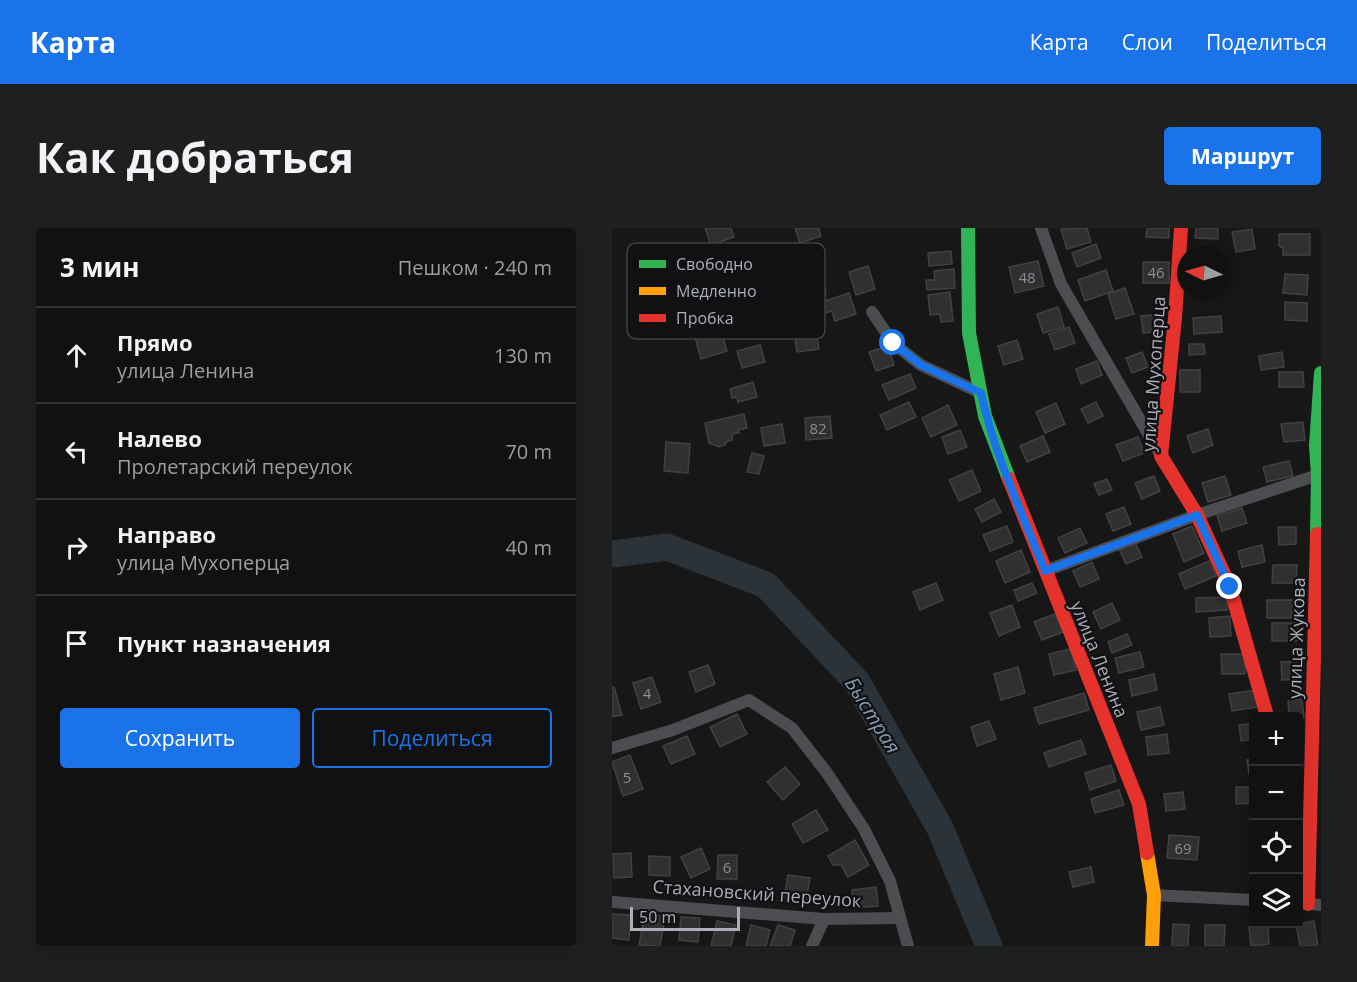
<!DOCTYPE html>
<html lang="ru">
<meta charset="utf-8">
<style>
:root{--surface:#111;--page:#1e1f1f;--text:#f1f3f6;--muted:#9c9d9f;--line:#303131;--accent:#1a73e8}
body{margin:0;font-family:"Open Sans",sans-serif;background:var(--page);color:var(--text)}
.controls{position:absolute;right:18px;bottom:18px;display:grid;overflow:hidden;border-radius:6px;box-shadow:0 6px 24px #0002}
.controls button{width:54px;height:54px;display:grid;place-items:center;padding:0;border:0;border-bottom:2px solid var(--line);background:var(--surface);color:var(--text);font:30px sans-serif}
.compass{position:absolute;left:565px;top:18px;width:54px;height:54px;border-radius:50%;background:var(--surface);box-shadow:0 6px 24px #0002;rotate:275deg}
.scale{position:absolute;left:18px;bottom:15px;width:110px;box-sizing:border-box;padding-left:6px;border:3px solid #a9aeb7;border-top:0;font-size:16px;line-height:21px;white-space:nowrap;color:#a9aeb7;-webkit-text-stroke:4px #111113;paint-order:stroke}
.stop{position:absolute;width:18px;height:18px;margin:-14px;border:4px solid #1a73e8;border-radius:50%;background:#fff}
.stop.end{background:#1a73e8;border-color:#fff;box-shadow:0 2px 6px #0008}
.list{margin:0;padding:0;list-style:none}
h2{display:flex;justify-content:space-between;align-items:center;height:78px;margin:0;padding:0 24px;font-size:26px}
h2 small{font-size:20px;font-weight:400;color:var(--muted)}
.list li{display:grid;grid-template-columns:39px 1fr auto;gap:18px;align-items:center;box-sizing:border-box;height:96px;padding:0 24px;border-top:2px solid var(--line)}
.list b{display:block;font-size:22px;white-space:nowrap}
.list p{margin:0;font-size:20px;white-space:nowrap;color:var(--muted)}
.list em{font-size:20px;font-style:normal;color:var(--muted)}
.actions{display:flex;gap:12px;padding:18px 24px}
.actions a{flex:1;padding:14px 0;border:2px solid var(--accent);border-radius:6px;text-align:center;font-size:21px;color:var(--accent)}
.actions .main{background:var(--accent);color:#fff}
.icon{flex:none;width:33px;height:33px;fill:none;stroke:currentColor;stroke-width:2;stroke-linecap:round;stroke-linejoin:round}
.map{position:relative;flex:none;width:709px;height:718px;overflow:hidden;border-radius:6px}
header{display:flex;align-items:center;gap:36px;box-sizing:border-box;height:84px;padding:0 30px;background:var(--accent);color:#fff}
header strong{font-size:28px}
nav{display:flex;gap:33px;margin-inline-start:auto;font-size:21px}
.intro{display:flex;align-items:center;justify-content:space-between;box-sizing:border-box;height:144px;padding:0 36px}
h1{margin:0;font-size:42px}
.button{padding:15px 27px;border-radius:6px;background:var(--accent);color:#fff;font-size:21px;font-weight:700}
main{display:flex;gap:36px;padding:0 36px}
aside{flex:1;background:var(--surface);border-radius:6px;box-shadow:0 6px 24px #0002}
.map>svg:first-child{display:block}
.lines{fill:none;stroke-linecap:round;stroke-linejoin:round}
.river{stroke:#2b3338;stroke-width:27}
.building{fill:#303031;stroke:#404143;stroke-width:1.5}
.street{stroke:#4c4d50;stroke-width:12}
.fast{stroke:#30b455;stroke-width:14}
.slow{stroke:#ff9f0a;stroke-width:14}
.jam{stroke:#e5322d;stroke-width:14}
.route{stroke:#1a73e8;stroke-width:8}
.labels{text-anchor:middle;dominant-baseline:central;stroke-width:4.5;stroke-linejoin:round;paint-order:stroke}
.number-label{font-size:15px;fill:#8b8e96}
.street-label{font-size:18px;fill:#a9aeb7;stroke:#111113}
.water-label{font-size:20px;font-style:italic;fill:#839db0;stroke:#111113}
.key{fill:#111113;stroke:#3f4044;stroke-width:1.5}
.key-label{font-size:16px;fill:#a9aeb7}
</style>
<header>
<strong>Карта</strong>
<nav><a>Карта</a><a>Слои</a><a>Поделиться</a></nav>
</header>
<div class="intro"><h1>Как добраться</h1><a class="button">Маршрут</a></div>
<main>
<aside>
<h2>3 мин<small>Пешком · 240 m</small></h2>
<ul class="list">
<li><svg class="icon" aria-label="ahead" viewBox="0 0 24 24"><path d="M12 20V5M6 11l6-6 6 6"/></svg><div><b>Прямо</b><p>улица Ленина</p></div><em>130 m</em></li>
<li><svg class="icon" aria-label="left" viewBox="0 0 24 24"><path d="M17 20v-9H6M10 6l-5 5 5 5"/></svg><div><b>Налево</b><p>Пролетарский переулок</p></div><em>70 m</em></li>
<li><svg class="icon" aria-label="right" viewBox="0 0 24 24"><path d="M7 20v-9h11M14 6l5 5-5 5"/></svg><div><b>Направо</b><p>улица Мухоперца</p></div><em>40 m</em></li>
<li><svg class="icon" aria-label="arrive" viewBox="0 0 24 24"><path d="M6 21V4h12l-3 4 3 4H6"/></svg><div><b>Пункт назначения</b></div></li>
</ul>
<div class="actions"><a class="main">Сохранить</a><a>Поделиться</a></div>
</aside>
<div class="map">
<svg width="709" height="718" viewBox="0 0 709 718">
<rect width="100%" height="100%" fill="#171717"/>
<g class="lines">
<polyline class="river" points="0,326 55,319 154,357 245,454 328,600 377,718"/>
</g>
<g class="building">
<polygon points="93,0 119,0 122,9 99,17"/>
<polygon points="183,0 207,0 209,8 188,15"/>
<polygon points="475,0 479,14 455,21 449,1"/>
<polygon points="535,0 557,0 557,10 534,9"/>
<polygon points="584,0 606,0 606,11 583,10"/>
<polygon points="640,1 643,21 624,24 620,4"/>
<polygon points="667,6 698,6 698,27 671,27 671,20 667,18"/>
<polygon points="484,16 489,30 465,39 460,25"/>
<polygon points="339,23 340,36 317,38 316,25"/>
<polygon points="426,33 432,58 403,65 397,39"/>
<rect x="531" y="34" width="26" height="21"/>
<polygon points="256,38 263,61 244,67 237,44"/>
<polygon points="342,41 343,60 315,62 314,52 323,52 322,43"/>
<polygon points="494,42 501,63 473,73 466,52"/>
<polygon points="673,46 696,47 695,67 671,65"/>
<polygon points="209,47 214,66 193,72 188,52"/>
<polygon points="513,60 522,86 504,91 496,66"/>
<polygon points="338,64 341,93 329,94 328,86 318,87 316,67"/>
<polygon points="237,65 244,86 223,93 220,83 207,87 204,76"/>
<polygon points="673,74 695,75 695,93 673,92"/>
<polygon points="446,79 452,99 431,105 425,86"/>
<polygon points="549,86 551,103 531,105 529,88"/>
<polygon points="609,88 610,104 582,106 581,90"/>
<polygon points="457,99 463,115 443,122 437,106"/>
<polygon points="109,102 115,123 89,131 83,109"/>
<polygon points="204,102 207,121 185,124 182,105"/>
<polygon points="405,112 411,131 392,137 386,118"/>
<polygon points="577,116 592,116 593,126 577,127"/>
<polygon points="148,117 153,134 130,140 125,123"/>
<polygon points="276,118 282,137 264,143 257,124"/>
<polygon points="530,124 536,139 520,145 514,130"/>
<polygon points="670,124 672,139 649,142 647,128"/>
<polygon points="485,133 490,147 469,156 464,141"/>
<rect x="568" y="142" width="20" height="22"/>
<polygon points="667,144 691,144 692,159 667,159"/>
<polygon points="298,146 304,160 277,172 270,157"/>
<polygon points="141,154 145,169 126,174 125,169 120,170 118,161"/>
<polygon points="297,174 304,189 275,202 268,187"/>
<polygon points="484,174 491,188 476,195 469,181"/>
<polygon points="444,175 453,196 433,205 424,184"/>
<polygon points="336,177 345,197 319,209 310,190"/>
<polygon points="132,186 135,200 126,202 127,205 121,206 120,212 114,214 113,217 107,219 97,215 93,195"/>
<polygon points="218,188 220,210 194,212 193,190"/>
<polygon points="691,194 693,212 672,214 669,196"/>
<polygon points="170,196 173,215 152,218 149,200"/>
<polygon points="596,201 601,217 581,225 575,208"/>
<polygon points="348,202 355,219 336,226 330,209"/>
<polygon points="431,208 438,224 415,234 408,218"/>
<polygon points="526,209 532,225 511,233 504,217"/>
<polygon points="54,214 78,216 76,245 52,243"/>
<polygon points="140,225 152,228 147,246 135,244"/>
<polygon points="677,233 681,248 655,254 651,239"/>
<polygon points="360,242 369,263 347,273 337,252"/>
<polygon points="542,248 548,263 530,271 523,255"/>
<polygon points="613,248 619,267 596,274 590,255"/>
<polygon points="495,251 500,262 487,267 482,256"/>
<polygon points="382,271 389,284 370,294 363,281"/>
<polygon points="512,279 519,296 501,303 494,286"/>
<polygon points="630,280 635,295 610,303 605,288"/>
<polygon points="395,298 401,314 378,323 371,307"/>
<polygon points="580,298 592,325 572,334 561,306"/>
<polygon points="666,299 684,299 684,316 667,317"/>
<polygon points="468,300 475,315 453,325 446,310"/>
<polygon points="523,314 530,329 514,336 507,321"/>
<polygon points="650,317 653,334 630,339 626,323"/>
<polygon points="409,322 418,344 393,355 384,333"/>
<polygon points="597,333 604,348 573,361 567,346"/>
<polygon points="480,334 487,351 468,359 461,343"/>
<polygon points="661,337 685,337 684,355 660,355"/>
<polygon points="324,355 331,372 308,382 301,364"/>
<polygon points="420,355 425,365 406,373 402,362"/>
<polygon points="614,369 615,382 584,384 584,370"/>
<polygon points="655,372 681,372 680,390 655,390"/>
<polygon points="500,375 508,392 489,401 481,384"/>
<polygon points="400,377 408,399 387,408 378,385"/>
<polygon points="443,386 451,404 430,412 422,394"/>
<polygon points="618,388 619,408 598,409 597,390"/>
<rect x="660" y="395" width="25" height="18"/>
<polygon points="515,406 520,417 500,425 496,414"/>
<polygon points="459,421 464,442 442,447 437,426"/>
<polygon points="528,424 532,439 507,445 503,430"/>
<polygon points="609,426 633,426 633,446 610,446"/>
<polygon points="689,433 690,451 670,452 669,434"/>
<polygon points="96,437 103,456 84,464 77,444"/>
<polygon points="406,439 413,465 389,472 382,446"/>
<polygon points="542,446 545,462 520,468 517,452"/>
<polygon points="40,449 49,474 29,481 21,455"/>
<polygon points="2,459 10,487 0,489 0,460"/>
<polygon points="643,462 646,479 620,483 617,466"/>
<polygon points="472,465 477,482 427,496 422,480"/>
<polygon points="690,471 692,490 677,488 676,473"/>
<polygon points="548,479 552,497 529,502 525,484"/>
<polygon points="125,486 135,506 108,519 98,499"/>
<polygon points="377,493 384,511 365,518 359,499"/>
<polygon points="642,495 642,511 629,513 627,497"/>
<polygon points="555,506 557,525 536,527 534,509"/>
<polygon points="75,508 83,526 59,536 51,518"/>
<polygon points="469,512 474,526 437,539 432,525"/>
<polygon points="18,527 31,561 11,568 0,534"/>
<polygon points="642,531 642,545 637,546 635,532"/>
<polygon points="499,537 504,553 478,562 473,545"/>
<polygon points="173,539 188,556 171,572 155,554"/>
<polygon points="624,559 639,559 639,575 624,576"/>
<polygon points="507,562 512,577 483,585 479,571"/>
<polygon points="571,564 573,581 554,583 552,566"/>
<polygon points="204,582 216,602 191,615 180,596"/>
<polygon points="557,607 587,609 585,632 555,630"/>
<polygon points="243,612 257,637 236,649 229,637 221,637 216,628"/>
<polygon points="89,620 98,641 79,650 69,629"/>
<polygon points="19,625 20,649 2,650 1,626"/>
<polygon points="106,627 125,627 125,651 105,651"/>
<polygon points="37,628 58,629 58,648 37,647"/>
<polygon points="479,639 482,654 461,659 457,644"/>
<polygon points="176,647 198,650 194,673 172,670"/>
<polygon points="264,659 266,678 242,680 240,662"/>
<polygon points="33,685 53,689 48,718 27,717"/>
<polygon points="0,686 19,687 17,712 0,710"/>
<polygon points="69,689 88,690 86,714 67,712"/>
<polygon points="105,693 124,697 119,718 99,718"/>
<polygon points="702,693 706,718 688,718 684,696"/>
<polygon points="561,696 577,697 576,718 560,718"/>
<polygon points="139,697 158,702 154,718 134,718"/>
<polygon points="166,697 183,702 178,718 158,718"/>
<polygon points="593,697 613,697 612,718 593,718"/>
<polygon points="656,697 657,716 639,718 637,699"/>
</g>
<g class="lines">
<g class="street">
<polyline points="429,0 449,56 549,228"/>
<polyline points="260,84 281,115 309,137 369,165"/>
<polyline points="433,343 585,287 706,247"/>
<polyline points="0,520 61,502 137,472 180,500 215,545 252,601 278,653 296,718"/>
<polyline points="542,667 642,672"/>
<polyline points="0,674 212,691 288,690"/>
<polyline points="686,675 709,677"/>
<polyline points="200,718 212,691"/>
</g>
<g class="fast">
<polyline points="356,0 357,105 373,188 397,251"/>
<polyline points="705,306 706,247 704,218 709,145"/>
</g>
<polyline class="slow" points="535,625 542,667 540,718"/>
<g class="jam">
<polyline points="569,0 563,90 549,228 585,287 618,359 655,488"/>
<polyline points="397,251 527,576 535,625"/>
<polyline points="696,676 705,306"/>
</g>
</g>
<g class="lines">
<path class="route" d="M281 115 309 137 369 165C382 226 410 285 433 343L585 287 618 359"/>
</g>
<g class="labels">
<g class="number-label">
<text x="544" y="44">46</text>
<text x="415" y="49">48</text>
<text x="206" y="200">82</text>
<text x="35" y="465">4</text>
<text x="15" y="549">5</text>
<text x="571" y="620">69</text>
<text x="115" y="639">6</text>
</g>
<g class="street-label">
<text transform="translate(541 146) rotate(-86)">улица Мухоперца</text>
<text transform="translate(684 410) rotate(-88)">улица Жукова</text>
<text transform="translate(488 431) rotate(68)">улица Ленина</text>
<text transform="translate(145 665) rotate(4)">Стахановский переулок</text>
</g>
<g class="water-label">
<text transform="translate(261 487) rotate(58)">Быстрая</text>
</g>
</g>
<rect x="15" y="15" width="198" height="96" rx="9" class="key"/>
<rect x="27" y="32" width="27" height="8" fill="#30b455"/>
<rect x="27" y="59" width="27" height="8" fill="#ff9f0a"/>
<rect x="27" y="86" width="27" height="8" fill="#e5322d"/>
<g class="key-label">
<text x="64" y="42">Свободно</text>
<text x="64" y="69">Медленно</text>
<text x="64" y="96">Пробка</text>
</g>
</svg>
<div class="controls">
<button>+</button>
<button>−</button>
<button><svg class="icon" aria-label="locate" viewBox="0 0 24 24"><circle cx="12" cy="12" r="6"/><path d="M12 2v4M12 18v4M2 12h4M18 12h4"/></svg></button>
<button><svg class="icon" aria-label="layers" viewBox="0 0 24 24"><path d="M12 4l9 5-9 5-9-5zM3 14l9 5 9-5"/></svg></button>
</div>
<svg class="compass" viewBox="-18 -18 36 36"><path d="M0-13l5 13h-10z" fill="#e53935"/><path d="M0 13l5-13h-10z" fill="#9c9d9f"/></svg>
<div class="scale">50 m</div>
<div class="stop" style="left:281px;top:115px"></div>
<div class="stop end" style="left:618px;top:359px"></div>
</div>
</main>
